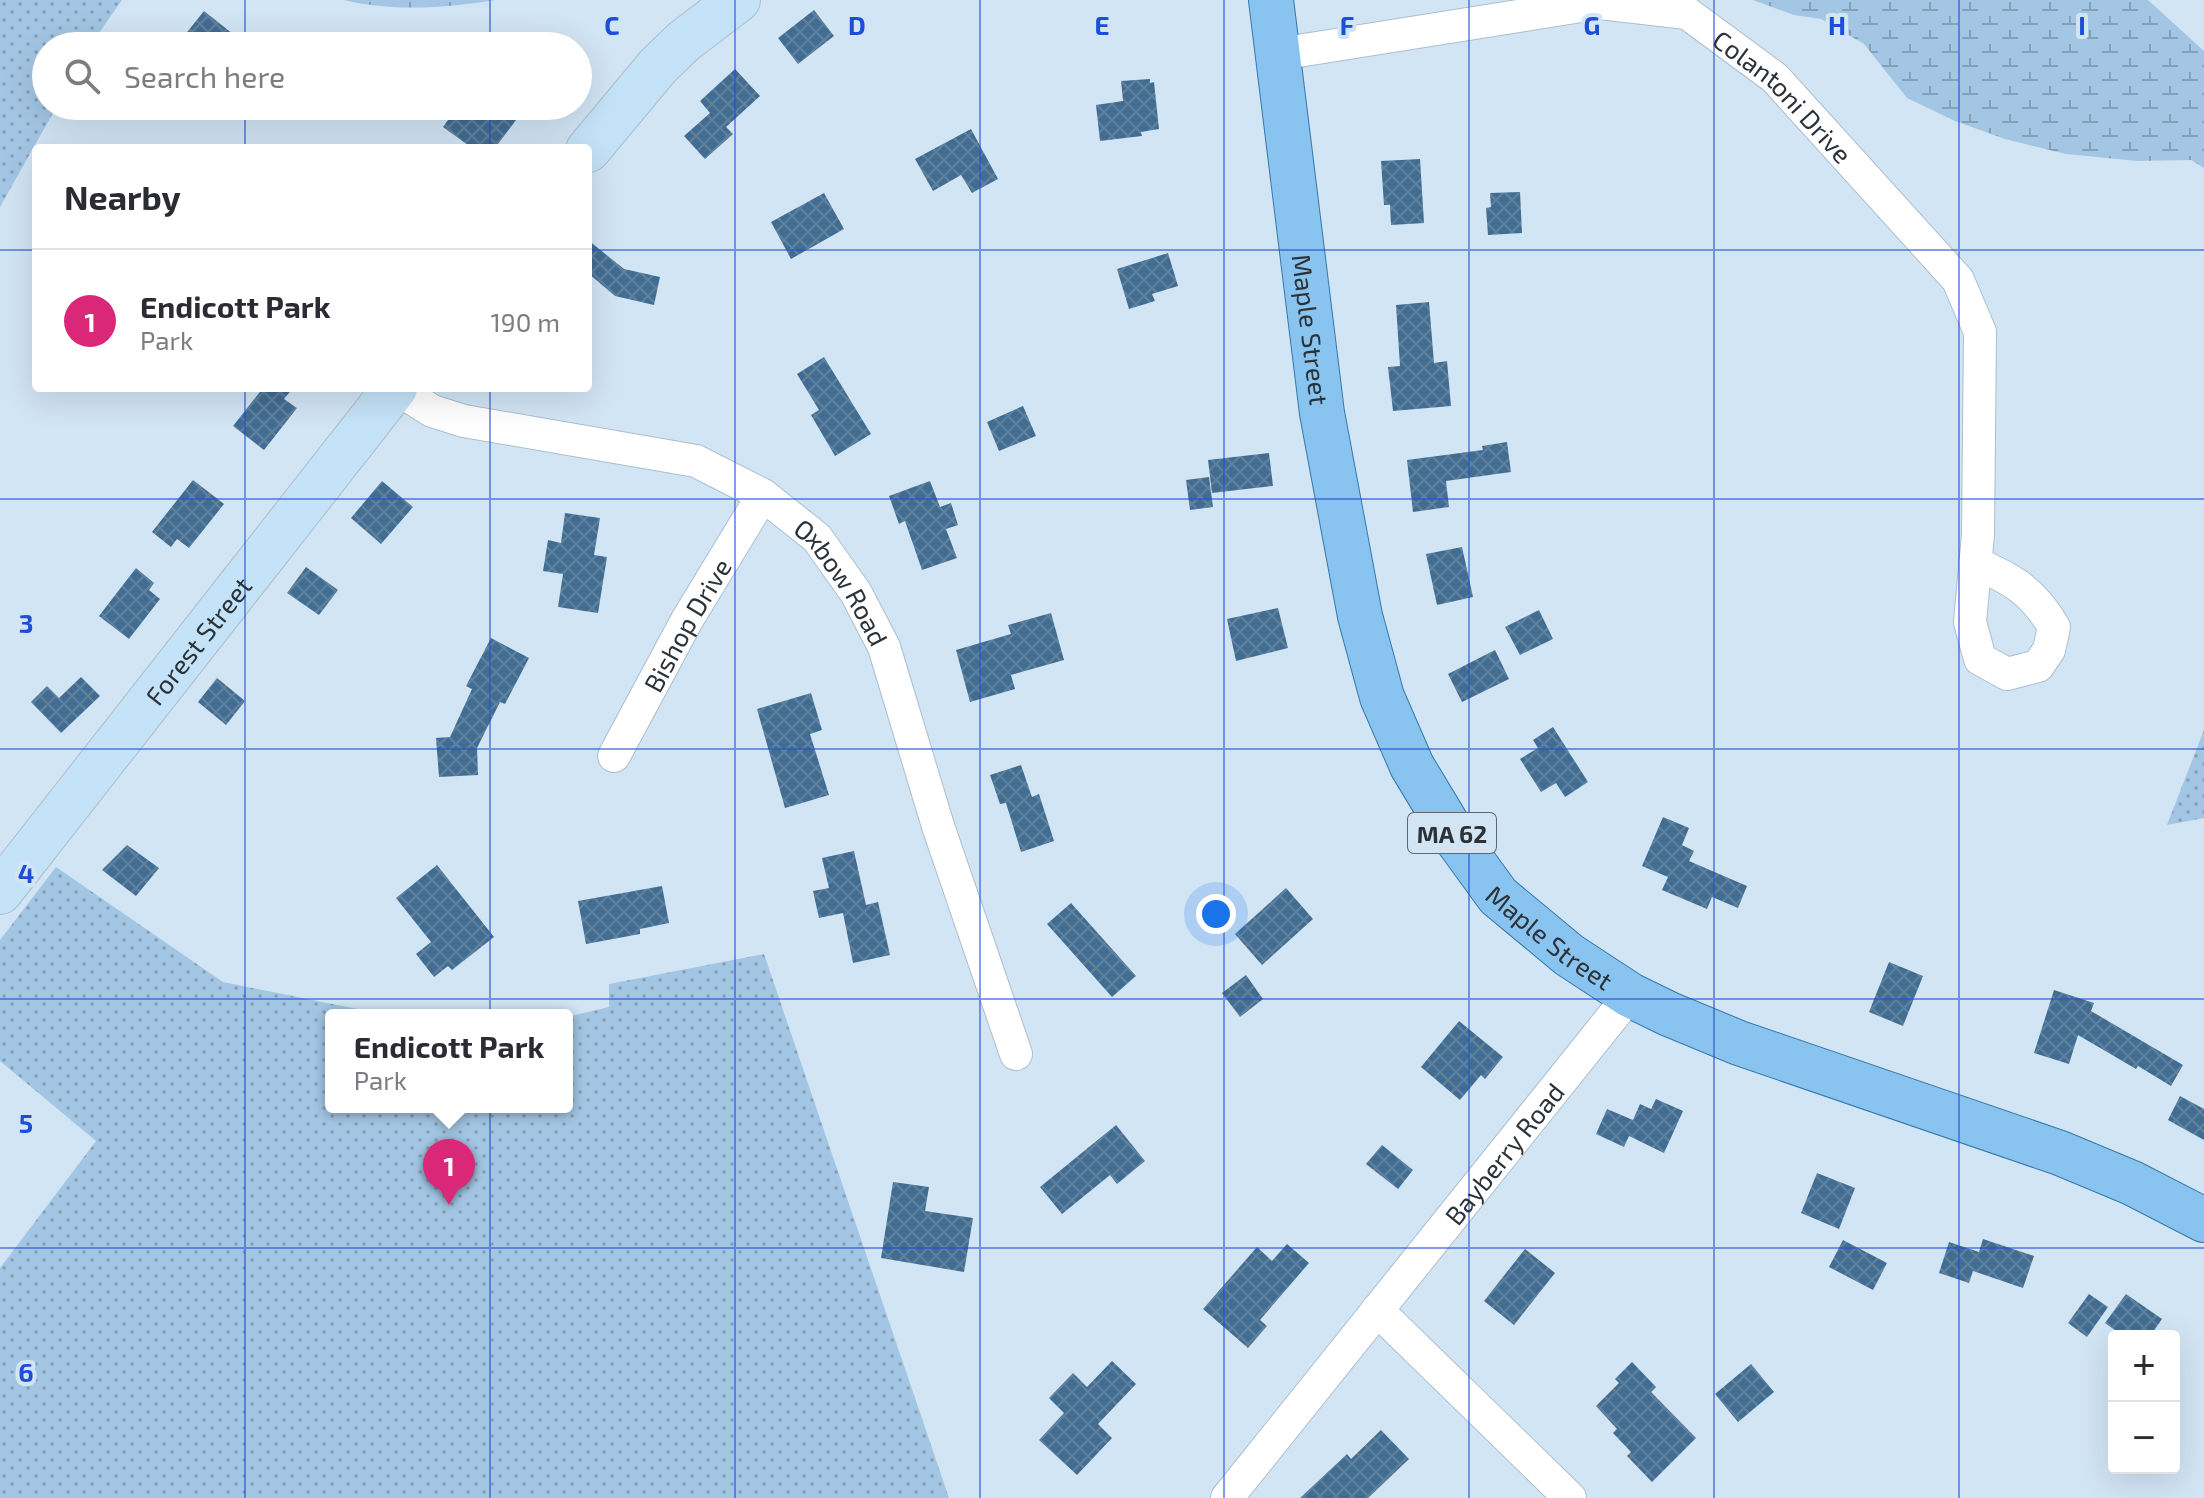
<!DOCTYPE html>
<meta charset="utf-8">
<style>
:root{--surface:#fff;--page:#f2f2f3;--text:#2b2b33;--muted:#7c7c81;--line:#e1e1e2;--accent:#db2777}
body{margin:0;font-family:"Exo 2",sans-serif;background:var(--page);color:var(--text)}
.controls{position:absolute;right:24px;bottom:24px;display:grid;overflow:hidden;border-radius:8px;box-shadow:0 8px 32px #0002}
.controls button{width:72px;height:72px;display:grid;place-items:center;padding:0;border:0;border-bottom:2px solid var(--line);background:var(--surface);color:var(--text);font:40px sans-serif}
.you{position:absolute;left:1216px;top:914px;width:28px;height:28px;margin:-20px;border:6px solid #fff;border-radius:50%;background:#1a73e8;box-shadow:0 0 0 12px #1a73e833}
.badge{display:grid;place-items:center;width:52px;height:52px;border-radius:50%;background:var(--accent);color:#fff;font-size:26px;font-weight:700}
.pin{position:absolute;translate:-50% -66px;filter:drop-shadow(0 2px 4px #0008)}
.pin::after{content:'';position:absolute;top:42px;width:28px;height:24px;background:inherit;clip-path:polygon(0 0,100% 0,50% 100%)}
.popup{position:absolute;left:325px;top:1009px;width:248px;height:104px;box-sizing:border-box;display:grid;place-content:center;border-radius:8px;background:var(--surface);filter:drop-shadow(0 2px 6px #0005);font-size:26px;white-space:nowrap;color:var(--muted)}
.popup b{font-size:30px;color:var(--text)}
.popup::after{content:'';position:absolute;left:50%;top:100%;margin-left:-16px;border:16px solid transparent;border-top-color:var(--surface)}
.list{margin:0;padding:0;list-style:none}
h2{display:flex;justify-content:space-between;align-items:center;height:104px;margin:0;padding:0 32px;font-size:34px}
h2 small{font-size:26px;font-weight:400;color:var(--muted)}
.list li{display:grid;grid-template-columns:52px 1fr auto;gap:24px;align-items:center;box-sizing:border-box;height:144px;padding:0 32px;border-top:2px solid var(--line)}
.list b{display:block;font-size:30px;white-space:nowrap}
.list p{margin:0;font-size:26px;white-space:nowrap;color:var(--muted)}
.list em{font-size:26px;font-style:normal;color:var(--muted)}
.icon{flex:none;width:44px;height:44px;fill:none;stroke:currentColor;stroke-width:2;stroke-linecap:round;stroke-linejoin:round}
.map{position:relative;flex:none;width:2204px;height:1498px;overflow:hidden}
.search{position:absolute;background:var(--surface);box-shadow:0 8px 32px #0002;left:32px;top:32px;width:560px;height:88px;display:flex;align-items:center;gap:20px;box-sizing:border-box;padding:0 28px;border-radius:44px;color:var(--muted);font-size:30px}
.panel{position:absolute;background:var(--surface);box-shadow:0 8px 32px #0002;left:32px;top:144px;width:560px;height:248px;border-radius:8px}
.map>svg:first-child{display:block}
.wetland{fill:url(#wetland-marsh)}
.park{fill:url(#park-dots)}
.building{fill:url(#building-cross-hatch)}
.lines{fill:none;stroke-linecap:round;stroke-linejoin:round}
.street-casing{stroke:#acbecd;stroke-width:34}
.secondary-casing{stroke:#acbecd;stroke-width:46}
.primary-casing{stroke:#3578a9;stroke-width:46}
.street{stroke:#fff;stroke-width:32}
.secondary{stroke:#c4e2f8;stroke-width:44}
.primary{stroke:#89c4f0;stroke-width:44}
.grid{fill:none;stroke:#1d4ed8;stroke-width:2;stroke-opacity:0.55}
.labels{text-anchor:middle;dominant-baseline:central;stroke-width:8;stroke-linejoin:round;paint-order:stroke}
.shield{fill:#d2e5f5;stroke:#5d6871;stroke-width:2}
.shield-label{font-size:24px;font-weight:bold;fill:#2b3238}
.street-label{font-size:26px;fill:#2b3238;stroke:#d2e5f5}
.grid-label{font-size:26px;text-anchor:middle;font-weight:bold;fill:#1d4ed8;stroke:#d2e5f5;stroke-width:8;stroke-linejoin:round;paint-order:stroke}
</style>
<div class="map">
<svg width="2204" height="1498" viewBox="0 0 2204 1498">
<defs>
<pattern id="wetland-marsh" width="20" height="14" patternUnits="userSpaceOnUse" patternTransform="scale(2)"><rect width="20" height="14" fill="#a3c6e4"/><path d="M1 5h8M5 5V1M11 12h8M15 12V8" fill="none" stroke="#85a1ba"/></pattern>
<pattern id="park-dots" width="8" height="8" patternUnits="userSpaceOnUse" patternTransform="scale(2)"><rect width="8" height="8" fill="#a3c6e4"/><path d="M2 2h.1M6 6h.1" fill="none" stroke="#85a1ba" stroke-width="1.8" stroke-linecap="round"/></pattern>
<pattern id="building-cross-hatch" width="8" height="8" patternUnits="userSpaceOnUse" patternTransform="scale(2)"><rect width="8" height="8" fill="#426d92"/><path d="M0 0l8 8M0 8l8-8" fill="none" stroke="#61829e"/></pattern>
</defs>
<rect width="100%" height="100%" fill="#d2e5f5"/>
<g class="wetland">
<path d="M344 0H496C446 8 394 12 344 0Z"/>
<polygon points="1753,0 2148,0 2204,51 2204,168 2191,160 2137,161 2066,154 2005,139 1955,121 1907,98 1864,44 1821,19 1794,15"/>
</g>
<g class="park">
<polygon points="0,0 122,0 90,46 46,46 46,106 57,106 0,207"/>
<polygon points="2204,730 2204,818 2167,825"/>
<polygon points="56,867 223,982 387,1015 331,1015 331,1107 567,1107 567,1017 609,1007 609,984 764,954 949,1498 0,1498 0,1268 96,1141 0,1061 0,940"/>
</g>
<g class="building">
<polygon points="814,10 834,36 798,64 778,38"/>
<polygon points="204,11 248,46 176,46"/>
<polygon points="735,69 760,96 726,127 733,134 705,159 684,136 710,113 700,101"/>
<polygon points="1150,79 1150,83 1154,82 1159,129 1141,132 1142,136 1100,141 1096,105 1123,101 1121,81"/>
<polygon points="458,106 506,106 519,116 495,148 472,148 443,127"/>
<polygon points="971,129 998,179 972,193 961,175 933,191 915,159"/>
<polygon points="1420,159 1424,223 1391,225 1390,205 1384,205 1381,161"/>
<polygon points="1520,192 1522,233 1488,235 1486,208 1491,207 1490,193"/>
<polygon points="824,193 844,229 791,259 771,222"/>
<polygon points="588,240 624,269 660,277 654,305 615,296 588,273"/>
<polygon points="1168,253 1178,286 1152,294 1155,301 1129,309 1117,269"/>
<polygon points="1429,302 1434,363 1447,361 1451,406 1393,411 1388,367 1400,366 1396,305"/>
<polygon points="824,357 871,434 835,456 811,415 819,410 797,374"/>
<polygon points="263,388 293,388 284,399 297,408 264,450 233,426"/>
<polygon points="1023,406 1036,436 999,451 987,422"/>
<polygon points="1507,442 1511,472 1446,481 1449,507 1413,512 1407,460 1483,450 1482,446"/>
<polygon points="1269,453 1273,486 1212,493 1208,460"/>
<polygon points="1209,477 1213,507 1190,510 1186,480"/>
<polygon points="193,480 224,504 189,548 177,539 171,547 152,532"/>
<polygon points="382,481 413,507 381,544 351,518"/>
<polygon points="930,481 940,507 951,503 958,525 946,529 957,558 922,570 905,521 899,524 889,496"/>
<polygon points="565,513 600,518 594,555 607,557 598,613 558,607 563,574 543,571 548,540 561,543"/>
<polygon points="1462,547 1473,597 1437,605 1426,554"/>
<polygon points="306,567 338,590 319,615 287,593"/>
<polygon points="136,568 154,583 149,590 160,599 129,639 99,616"/>
<polygon points="1278,608 1288,648 1236,661 1227,619"/>
<polygon points="1539,610 1553,639 1520,655 1505,627"/>
<polygon points="1051,613 1064,660 1011,675 1015,689 970,702 956,650 1011,634 1008,625"/>
<polygon points="491,638 529,658 505,704 500,702 477,748 478,775 439,777 436,738 450,737 472,689 466,686"/>
<polygon points="1495,650 1509,679 1462,702 1448,674"/>
<polygon points="81,677 100,696 61,733 31,702 47,686 59,698"/>
<polygon points="217,678 245,701 226,725 198,702"/>
<polygon points="811,693 822,730 810,734 829,795 785,808 757,709"/>
<polygon points="1553,727 1588,782 1565,797 1556,783 1541,792 1520,759 1538,748 1533,740"/>
<polygon points="1021,765 1032,797 1039,794 1054,841 1021,852 1006,803 1000,804 990,775"/>
<polygon points="1663,817 1689,828 1682,845 1694,851 1689,861 1747,886 1738,908 1712,897 1707,909 1662,890 1668,877 1642,866"/>
<polygon points="127,845 159,868 136,896 102,870"/>
<polygon points="854,851 866,905 878,902 890,955 853,963 843,913 819,918 813,891 829,888 822,858"/>
<polygon points="437,865 494,937 452,970 448,966 434,977 416,954 431,942 396,898"/>
<polygon points="662,886 669,923 640,929 640,934 586,944 578,901"/>
<polygon points="1286,888 1313,919 1262,965 1235,934"/>
<polygon points="1071,903 1136,976 1112,997 1047,924"/>
<polygon points="1889,962 1923,976 1903,1026 1869,1012"/>
<polygon points="1246,975 1263,999 1240,1017 1222,993"/>
<polygon points="2054,990 2094,1003 2091,1011 2183,1065 2171,1086 2138,1066 2136,1069 2078,1035 2069,1064 2034,1053"/>
<polygon points="1459,1021 1503,1057 1485,1079 1481,1075 1460,1100 1421,1067"/>
<polygon points="2180,1096 2204,1109 2204,1140 2168,1120"/>
<polygon points="1656,1099 1683,1111 1664,1153 1629,1136 1624,1147 1596,1134 1607,1109 1633,1120 1640,1104 1651,1109"/>
<polygon points="1116,1125 1145,1161 1117,1184 1110,1175 1062,1214 1040,1187"/>
<polygon points="1382,1145 1413,1170 1398,1189 1366,1164"/>
<polygon points="1817,1173 1855,1188 1839,1229 1801,1213"/>
<polygon points="893,1182 929,1187 925,1211 973,1218 964,1272 881,1258"/>
<polygon points="1983,1239 2034,1256 2023,1288 1973,1271 1969,1283 1939,1273 1949,1242 1979,1252"/>
<polygon points="1843,1240 1887,1263 1873,1290 1829,1267"/>
<polygon points="1287,1244 1309,1263 1260,1320 1267,1326 1248,1348 1203,1309 1257,1247 1272,1261"/>
<polygon points="1525,1249 1555,1273 1514,1325 1484,1301"/>
<polygon points="2089,1294 2108,1307 2087,1337 2068,1323"/>
<polygon points="2126,1294 2162,1319 2150,1336 2123,1336 2105,1323"/>
<polygon points="1112,1361 1136,1384 1098,1424 1112,1438 1077,1475 1039,1440 1064,1413 1049,1398 1073,1373 1087,1387"/>
<polygon points="1632,1362 1656,1387 1651,1392 1696,1438 1652,1482 1627,1456 1631,1452 1613,1433 1617,1429 1596,1406 1619,1383 1615,1379"/>
<polygon points="1751,1364 1774,1392 1738,1422 1715,1394"/>
<polygon points="1381,1430 1409,1459 1368,1498 1300,1498 1347,1454 1351,1459"/>
</g>
<g class="lines">
<defs>
<g id="street">
<path id="s1" d="M1279 54 1600 3 1687 13 1775 78 1958 280 1980 332 1978 535 1970 622 1980 659 2007 674 2038 666 2049 650 2054 627C2033 591 2012 579 1975 563"/>
<path id="s2" d="M396 388 432 411 464 421 696 461 763 495 817 538 856 593 884 647 938 826 1016 1054"/>
<path id="s3" d="M614 756 687 620 763 495"/>
<polyline points="1377,1310 1570,1498"/>
<path id="s4" d="M1227 1498 1630 995"/>
</g>
<g id="secondary">
<polyline points="588,150 658,66 684,41 738,0"/>
<path id="s5" d="M0 892 395 388"/>
</g>
<g id="primary">
<path id="s6" d="M1271 0 1322 413 1360 616 1382 697 1412 766 1453 834 1498 896 1569 955 1630 995 1669 1014 1739 1043 2060 1153 2132 1183 2204 1220"/>
</g>
</defs>
<use href="#street" class="street-casing"/>
<use href="#secondary" class="secondary-casing"/>
<use href="#primary" class="primary-casing"/>
<use href="#street" class="street"/>
<use href="#secondary" class="secondary"/>
<use href="#primary" class="primary"/>
</g>
<path class="grid" d="M245 0V46M490 0V46M735 0V1498M980 0V1498M1224 0V1498M1469 0V1498M1714 0V1498M1959 0V1498M245 106V148M490 106V148M0 250H36M588 250H2204M245 388V1498M490 388V1498M0 499H2204M0 749H2204M0 999H2204M0 1248H2204"/>
<g class="labels">
<rect class="shield" x="1408" y="813" width="88" height="40" rx="6"/>
<g class="shield-label">
<text x="1452" y="833">MA 62</text>
</g>
<g class="street-label">
<text stroke="none"><textPath href="#s1" startOffset="540">Colantoni Drive</textPath></text>
<text stroke="none"><textPath href="#s6" startOffset="332">Maple Street</textPath></text>
<text stroke="none"><textPath href="#s2" startOffset="506">Oxbow Road</textPath></text>
<text stroke="none"><textPath href="#s3" startOffset="150">Bishop Drive</textPath></text>
<text stroke="none"><textPath href="#s5" startOffset="320">Forest Street</textPath></text>
<text stroke="none"><textPath href="#s6" startOffset="1004">Maple Street</textPath></text>
<text stroke="none"><textPath href="#s4" startOffset="442">Bayberry Road</textPath></text>
</g>
</g>
<g class="grid-label">
<text x="612" y="35">C</text>
<text x="857" y="35">D</text>
<text x="1102" y="35">E</text>
<text x="1347" y="35">F</text>
<text x="1592" y="35">G</text>
<text x="1837" y="35">H</text>
<text x="2082" y="35">I</text>
<text x="26" y="633">3</text>
<text x="26" y="883">4</text>
<text x="26" y="1133">5</text>
<text x="26" y="1382">6</text>
</g>
</svg>
<div class="controls">
<button>+</button>
<button>−</button>
</div>
<div class="you"></div>
<div class="pin badge" style="left:449px;top:1205px">1</div>
<div class="popup"><b>Endicott Park</b>Park</div>
<div class="search"><svg class="icon" aria-label="search" viewBox="0 0 24 24"><circle cx="10" cy="10" r="6"/><path d="M15 15l6 6"/></svg>Search here</div>
<section class="panel">
<h2>Nearby<small></small></h2>
<ul class="list">
<li><span class="badge">1</span><div><b>Endicott Park</b><p>Park</p></div><em>190 m</em></li>
</ul>
</section>
</div>
